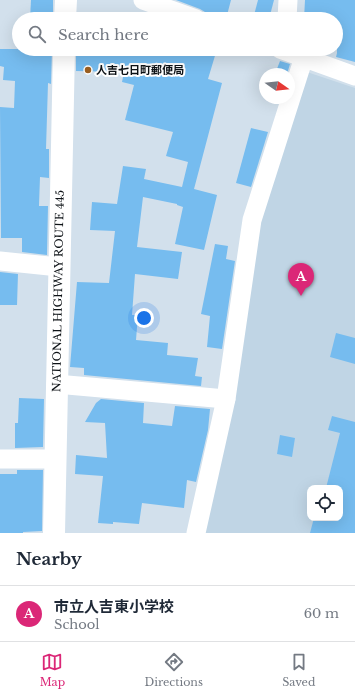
<!DOCTYPE html>
<meta charset="utf-8">
<style>
:root{--surface:#fff;--page:#f2f2f3;--text:#1f2937;--muted:#747a83;--line:#e0e1e3;--accent:#db2777}
body{margin:0;font-family:"Libre Baskerville","Noto Sans JP",serif;background:var(--page);color:var(--text)}
.controls{position:absolute;right:12px;bottom:12px;display:grid;overflow:hidden;border-radius:8px;box-shadow:0 4px 16px #0002}
.controls button{width:36px;height:36px;display:grid;place-items:center;padding:0;border:0;border-bottom:1px solid var(--line);background:var(--surface);color:var(--text);font:20px sans-serif}
.compass{position:absolute;left:259px;top:68px;width:36px;height:36px;border-radius:50%;background:var(--surface);box-shadow:0 4px 16px #0002;rotate:104deg}
.you{position:absolute;left:144px;top:318px;width:14px;height:14px;margin:-10px;border:3px solid #fff;border-radius:50%;background:#1a73e8;box-shadow:0 0 0 6px #1a73e833}
.badge{display:grid;place-items:center;width:26px;height:26px;border-radius:50%;background:var(--accent);color:#fff;font-size:13px;font-weight:700}
.pin{position:absolute;translate:-50% -33px;filter:drop-shadow(0 1px 2px #0008)}
.pin::after{content:'';position:absolute;top:21px;width:14px;height:12px;background:inherit;clip-path:polygon(0 0,100% 0,50% 100%)}
.list{margin:0;padding:0;list-style:none}
h2{display:flex;justify-content:space-between;align-items:center;height:52px;margin:0;padding:0 16px;font-size:17px}
h2 small{font-size:13px;font-weight:400;color:var(--muted)}
.list li{display:grid;grid-template-columns:26px 1fr auto;gap:12px;align-items:center;box-sizing:border-box;height:56px;padding:0 16px;border-top:1px solid var(--line)}
.list b{display:block;font-size:15px;white-space:nowrap}
.list p{margin:0;font-size:13px;white-space:nowrap;color:var(--muted)}
.list em{font-size:13px;font-style:normal;color:var(--muted)}
.icon{flex:none;width:22px;height:22px;fill:none;stroke:currentColor;stroke-width:2;stroke-linecap:round;stroke-linejoin:round}
.map{position:relative;flex:none;width:355px;height:533px;overflow:hidden}
.search{position:absolute;background:var(--surface);box-shadow:0 4px 16px #0002;left:12px;right:12px;top:12px;height:44px;display:flex;align-items:center;gap:10px;box-sizing:border-box;padding:0 14px;border-radius:22px;color:var(--muted);font-size:15px}
.sheet{height:108px;background:var(--surface)}
nav{display:flex;justify-content:space-around;align-items:center;box-sizing:border-box;height:56px;border-top:1px solid var(--line);background:var(--surface);font-size:11px;color:var(--muted)}
nav a{display:grid;justify-items:center;gap:2px}
nav .on{color:var(--accent)}
.map>svg:first-child{display:block}
.built{fill:#c0d5e5;fill-rule:evenodd}
.building{fill:#76bcef}
.lines{fill:none;stroke-linecap:round;stroke-linejoin:round}
.minor{stroke:#fff;stroke-width:19}
.trunk{stroke:#fff;stroke-width:22}
.poi-dot{fill:#9b5f21;stroke:#fff;stroke-width:1.5}
.labels{text-anchor:middle;dominant-baseline:central;stroke-width:4;stroke-linejoin:round;paint-order:stroke}
.poi-label{font-size:11px;font-weight:bold;fill:#0d1216;stroke:#fff;text-anchor:start}
.street-label{font-size:11px;fill:#0d1216;stroke:#fff}
</style>
<div class="map">
<svg width="355" height="533" viewBox="0 0 355 533">
<rect width="100%" height="100%" fill="#d2e0ec"/>
<path class="built" d="M304 71 355 88V533H203L261 209ZM310 488H340V518H310Z"/>
<g class="building">
<polygon points="31,0 53,0 53,19 30,19"/>
<polygon points="176,0 231,0 226,19 207,19 205,12 200,9"/>
<polygon points="258,0 274,0 269,19 253,19"/>
<polygon points="305,0 355,0 355,62 336,57 337,53 336,19 304,19"/>
<polygon points="145,13 163,19 144,19"/>
<polygon points="0,49 52,49 51,84 48,83 46,149 49,149 49,178 40,177 39,206 48,206 47,255 22,252 22,238 1,238 0,107 14,108 15,81 3,80 4,67 0,66"/>
<polygon points="76,49 217,49 208,79 222,83 194,189 217,195 204,250 175,244 183,207 177,205 177,204 143,197 137,247 182,252 178,279 135,274 132,315 138,315 136,340 168,343 167,355 198,358 195,376 202,377 201,386 84,375 84,368 70,367 77,282 109,283 115,231 90,230 92,202 117,204 123,166 146,169 144,179 182,187 188,162 166,156 173,132 125,120 134,85 122,82 124,72 76,71"/>
<polygon points="280,61 290,64 287,74 275,74"/>
<polygon points="251,128 268,132 251,187 236,183"/>
<polygon points="215,244 228,246 226,259 235,261 222,349 207,347 210,316 201,314"/>
<polygon points="0,272 18,274 17,305 0,305"/>
<polygon points="336,333 355,338 355,364 330,357"/>
<polygon points="19,398 44,399 43,447 15,448 15,423 18,423"/>
<polygon points="101,399 144,403 143,423 172,426 175,406 210,409 208,430 196,482 187,480 184,508 142,503 139,524 113,522 113,524 98,523 103,476 75,474 76,455 107,458 105,423 85,422 96,403"/>
<polygon points="332,416 355,422 355,533 310,533 314,518 340,518 340,488 326,488 340,433 328,430"/>
<polygon points="280,435 295,438 292,457 277,454"/>
<polygon points="17,470 43,470 42,531 23,532 23,533 0,533 0,474 17,474"/>
</g>
<g class="lines">
<g class="minor">
<polyline points="143,0 196,19"/>
<polyline points="287,19 288,0"/>
<polyline points="280,49 355,76"/>
<polyline points="0,261 59,267"/>
<polyline points="56,384 226,399"/>
<polyline points="0,459 55,459"/>
<polyline points="196,533 226,399 252,220 304,57"/>
</g>
<g class="trunk">
<polyline points="65,19 66,0"/>
<polyline points="54,533 64,49"/>
</g>
</g>
<circle class="poi-dot" cx="88" cy="70" r="4"/>
<g class="labels">
<g class="poi-label">
<text x="96" y="70">人吉七日町郵便局</text>
</g>
<g class="street-label">
<text transform="translate(58 291) rotate(-89)">NATIONAL HIGHWAY ROUTE 445</text>
</g>
</g>
</svg>
<div class="controls">
<button><svg class="icon" aria-label="locate" viewBox="0 0 24 24"><circle cx="12" cy="12" r="6"/><path d="M12 2v4M12 18v4M2 12h4M18 12h4"/></svg></button>
</div>
<svg class="compass" viewBox="-18 -18 36 36"><path d="M0-13l5 13h-10z" fill="#e53935"/><path d="M0 13l5-13h-10z" fill="#747a83"/></svg>
<div class="you"></div>
<div class="pin badge" style="left:301px;top:296px">A</div>
<div class="search"><svg class="icon" aria-label="search" viewBox="0 0 24 24"><circle cx="10" cy="10" r="6"/><path d="M15 15l6 6"/></svg>Search here</div>
</div>
<section class="sheet">
<h2>Nearby<small></small></h2>
<ul class="list">
<li><span class="badge">A</span><div><b>市立人吉東小学校</b><p>School</p></div><em>60 m</em></li>
</ul>
</section>
<nav>
<a class="on"><svg class="icon" aria-label="map" viewBox="0 0 24 24"><path d="M3 6l6-2 6 2 6-2v14l-6 2-6-2-6 2zM9 4v14M15 6v14"/></svg>Map</a>
<a><svg class="icon" aria-label="directions" viewBox="0 0 24 24"><path d="M12 3l9 9-9 9-9-9zM9 14v-3h6M13 9l2 2-2 2"/></svg>Directions</a>
<a><svg class="icon" aria-label="saved" viewBox="0 0 24 24"><path d="M7 4h10v16l-5-4-5 4z"/></svg>Saved</a>
</nav>
